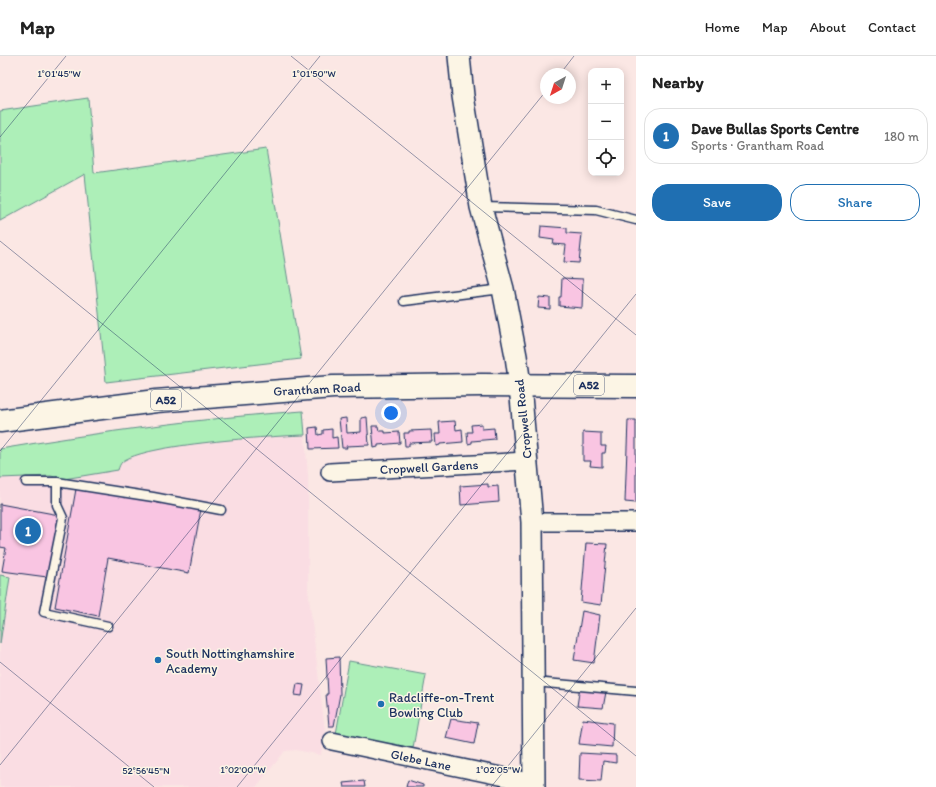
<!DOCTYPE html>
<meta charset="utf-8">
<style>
:root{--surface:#fff;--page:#f2f2f2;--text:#222;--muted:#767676;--line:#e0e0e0;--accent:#1f6fb2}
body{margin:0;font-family:Itim,sans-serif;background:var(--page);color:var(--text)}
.controls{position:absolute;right:12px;top:12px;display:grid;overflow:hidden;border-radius:8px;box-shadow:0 2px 10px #0003}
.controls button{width:36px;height:36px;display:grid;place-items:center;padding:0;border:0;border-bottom:1px solid var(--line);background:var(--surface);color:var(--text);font:20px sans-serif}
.compass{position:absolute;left:540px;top:12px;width:36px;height:36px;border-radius:50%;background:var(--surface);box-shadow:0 2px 10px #0003;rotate:219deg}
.you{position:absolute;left:391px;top:357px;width:14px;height:14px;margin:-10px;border:3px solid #fff;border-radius:50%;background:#1a73e8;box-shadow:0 0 0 6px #1a73e833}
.badge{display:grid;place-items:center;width:26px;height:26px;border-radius:50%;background:var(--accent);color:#fff;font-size:13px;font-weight:700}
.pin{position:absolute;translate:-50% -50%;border:2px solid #fff;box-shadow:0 1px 4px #0006}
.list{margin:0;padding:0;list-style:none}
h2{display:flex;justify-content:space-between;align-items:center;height:52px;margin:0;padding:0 16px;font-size:17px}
h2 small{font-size:13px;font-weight:400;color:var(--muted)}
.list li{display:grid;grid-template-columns:26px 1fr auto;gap:12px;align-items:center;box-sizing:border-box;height:56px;margin:0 8px 8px;padding:0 8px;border:1px solid var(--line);border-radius:16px}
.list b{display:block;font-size:15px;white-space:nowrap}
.list p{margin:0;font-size:13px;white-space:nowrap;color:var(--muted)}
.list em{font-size:13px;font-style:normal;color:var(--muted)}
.actions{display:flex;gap:8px;padding:12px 16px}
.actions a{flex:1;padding:9px 0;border:1px solid var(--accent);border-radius:16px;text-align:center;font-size:14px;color:var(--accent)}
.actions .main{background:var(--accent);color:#fff}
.icon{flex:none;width:22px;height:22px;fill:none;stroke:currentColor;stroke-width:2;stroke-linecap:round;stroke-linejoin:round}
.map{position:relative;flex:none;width:636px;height:731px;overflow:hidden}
header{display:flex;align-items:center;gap:24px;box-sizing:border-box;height:56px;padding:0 20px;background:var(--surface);border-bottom:1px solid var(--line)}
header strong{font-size:19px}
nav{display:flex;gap:22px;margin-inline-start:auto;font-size:14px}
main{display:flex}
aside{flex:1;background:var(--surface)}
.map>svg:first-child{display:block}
.built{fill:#fadde3}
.green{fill:#adefb8;stroke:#648f8b}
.building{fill:#f9c5e2;stroke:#1b2f5e}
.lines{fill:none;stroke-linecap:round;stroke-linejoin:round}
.service-casing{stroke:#1b2f5e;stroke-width:11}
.minor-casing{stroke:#1b2f5e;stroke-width:20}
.tertiary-casing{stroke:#1b2f5e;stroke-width:24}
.trunk-casing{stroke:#1b2f5e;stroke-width:25}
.service{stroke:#fcf5e5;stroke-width:8}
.minor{stroke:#fcf5e5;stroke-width:17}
.tertiary{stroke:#fcf5e5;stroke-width:21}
.trunk{stroke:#fcf5e5;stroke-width:22}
.ticks{fill:none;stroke:#1b2f5e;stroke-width:1;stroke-opacity:0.45}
.poi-dot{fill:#1f6fb2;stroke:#fcf5e5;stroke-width:1.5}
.labels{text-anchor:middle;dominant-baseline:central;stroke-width:3;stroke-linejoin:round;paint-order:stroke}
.shield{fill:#fcf5e5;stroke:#5e6a86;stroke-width:1}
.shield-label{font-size:12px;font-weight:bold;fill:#1b2f5e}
.street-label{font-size:13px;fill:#1b2f5e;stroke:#fcf5e5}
.poi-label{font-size:13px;fill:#1b2f5e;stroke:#fcf5e5;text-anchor:start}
.ticks-label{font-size:10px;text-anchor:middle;fill:#1b2f5e;stroke:#fcf5e5;stroke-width:3;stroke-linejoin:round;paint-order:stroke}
</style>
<header>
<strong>Map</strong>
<nav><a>Home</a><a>Map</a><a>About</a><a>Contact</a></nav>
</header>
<main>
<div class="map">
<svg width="636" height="731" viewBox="0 0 636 731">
<rect width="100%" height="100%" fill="#fbe7e4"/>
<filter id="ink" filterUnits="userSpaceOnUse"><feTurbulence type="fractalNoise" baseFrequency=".025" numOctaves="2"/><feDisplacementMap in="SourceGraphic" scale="8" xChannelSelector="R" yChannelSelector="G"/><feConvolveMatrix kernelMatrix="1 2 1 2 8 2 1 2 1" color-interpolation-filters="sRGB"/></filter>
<g filter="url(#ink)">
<polygon class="built" points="303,355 308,420 308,533 325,675 321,699 296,694 285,695 256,731 0,731 0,393 87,378 189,365"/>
<g class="green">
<polygon points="88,42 94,117 266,93 301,303 106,326 85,118 0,165 0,55"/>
<path d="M303 355 305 379C273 380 143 388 122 406 120 408 119 411 118 414L64 423 51 420 0 422V393C101 376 201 362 303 355Z"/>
<polygon points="0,519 10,521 0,588"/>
<polygon points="349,605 426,619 413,692 336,678"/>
</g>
<g class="building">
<polygon points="541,170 567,172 567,177 582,178 579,207 564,206 566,189 553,188 554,184 540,182"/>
<polygon points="562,222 583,223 582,252 559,250 559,241 561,241"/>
<polygon points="539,241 550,242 550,253 538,252"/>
<polygon points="367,361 369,389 346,390 347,392 342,392 339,363 346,362 347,377 361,376 361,362"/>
<polygon points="628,364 636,364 636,447 625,446"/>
<polygon points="455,365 456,374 462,373 463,386 440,388 440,389 436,390 435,378 440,378 439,366"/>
<polygon points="482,368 482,373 494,372 495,383 472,385 472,387 468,388 467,376 472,376 471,369"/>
<polygon points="372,370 378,370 379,375 385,375 385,377 399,376 400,387 378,389 378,391 374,392"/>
<polygon points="317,371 318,379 323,378 323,374 332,373 332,382 337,381 338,392 310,393 309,372"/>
<polygon points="431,374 432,386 409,387 409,390 405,390 404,377 409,377 409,375"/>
<polygon points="583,376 601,377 601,390 606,390 605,397 602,397 602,411 590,410 591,405 583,405"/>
<polygon points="488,428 488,431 498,430 499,446 461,449 460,430"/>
<polygon points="76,433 201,453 189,517 108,502 98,560 55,551"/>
<polygon points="0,448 59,459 47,521 2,515 6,492 0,491"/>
<polygon points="586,487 607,488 601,549 581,546"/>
<polygon points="582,555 600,559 594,607 574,604"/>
<polygon points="339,601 340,638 334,670 329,670 326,638 328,638 326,602"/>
<polygon points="297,628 304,629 302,640 295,639"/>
<polygon points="580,630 606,636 603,652 577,650"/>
<polygon points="451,663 478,667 474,688 446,682"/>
<polygon points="583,663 613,667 612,691 579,688"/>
<polygon points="580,697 616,699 616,707 603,705 601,725 579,724"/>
<polygon points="408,724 423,729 423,731 406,731"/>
<polygon points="364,725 365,731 344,731 343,727"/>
</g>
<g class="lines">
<defs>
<g id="service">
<polyline points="482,151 596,154 636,164"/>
<polyline points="404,245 502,233"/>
<polyline points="26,426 57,426"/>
<polyline points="108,570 44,556 63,462 57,449 57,426 153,441 221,454"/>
<polyline points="534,626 636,635"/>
</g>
<g id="minor">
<polyline points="330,416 527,405"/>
<polyline points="532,466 636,466"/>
<polyline points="332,685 534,727"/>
</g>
<polyline id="tertiary" points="459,0 463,40 481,151 503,233 516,300 520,329 532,466 534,731"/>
<polyline id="trunk" points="0,365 156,345 333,331 482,329 636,330"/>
</defs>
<use href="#service" class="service-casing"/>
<use href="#minor" class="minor-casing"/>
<use href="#tertiary" class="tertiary-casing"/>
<use href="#trunk" class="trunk-casing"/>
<use href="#service" class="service"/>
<use href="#minor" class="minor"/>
<use href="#tertiary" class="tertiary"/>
<use href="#trunk" class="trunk"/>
</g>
</g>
<path class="ticks" d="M291 0 636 279M560 18 574 0M0 81 66 0M0 185 636 700M0 395 320 0M0 606 154 731M0 709 546 35M237 731 636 238M491 731 636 552"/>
<g class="poi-dot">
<circle cx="158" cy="604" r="4"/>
<circle cx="381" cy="648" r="4"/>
</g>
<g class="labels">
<g class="shield">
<rect x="574" y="319" width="30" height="20" rx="3"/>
<rect x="151" y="334" width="30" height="20" rx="3"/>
</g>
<g class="shield-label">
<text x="589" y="329">A52</text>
<text x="166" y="344">A52</text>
</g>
<g class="street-label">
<text transform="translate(317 333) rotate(-3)">Grantham Road</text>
<text transform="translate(523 363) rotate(-96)">Cropwell Road</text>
<text transform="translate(429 411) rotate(-3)">Cropwell Gardens</text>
<text transform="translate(421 704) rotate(12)">Glebe Lane</text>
</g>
<g class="poi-label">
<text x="166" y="597">South Nottinghamshire<tspan x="166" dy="15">Academy</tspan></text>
<text x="389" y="641">Radcliffe-on-Trent<tspan x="389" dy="15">Bowling Club</tspan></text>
</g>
</g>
<g class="ticks-label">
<text x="59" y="21">1°01'45"W</text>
<text x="314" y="21">1°01'50"W</text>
<text x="243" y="717">1°02'00"W</text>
<text x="498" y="717">1°02'05"W</text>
<text x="146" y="718">52°56'45"N</text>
</g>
</svg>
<div class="controls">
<button>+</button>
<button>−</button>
<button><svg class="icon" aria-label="locate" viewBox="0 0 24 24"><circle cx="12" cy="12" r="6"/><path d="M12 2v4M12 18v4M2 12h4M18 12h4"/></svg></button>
</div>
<svg class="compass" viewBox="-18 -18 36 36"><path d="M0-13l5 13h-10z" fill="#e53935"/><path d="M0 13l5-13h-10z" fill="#767676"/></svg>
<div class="you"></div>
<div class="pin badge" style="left:28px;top:475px">1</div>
</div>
<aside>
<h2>Nearby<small></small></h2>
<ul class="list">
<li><span class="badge">1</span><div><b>Dave Bullas Sports Centre</b><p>Sports · Grantham Road</p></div><em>180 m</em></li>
</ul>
<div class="actions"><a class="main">Save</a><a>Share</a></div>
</aside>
</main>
